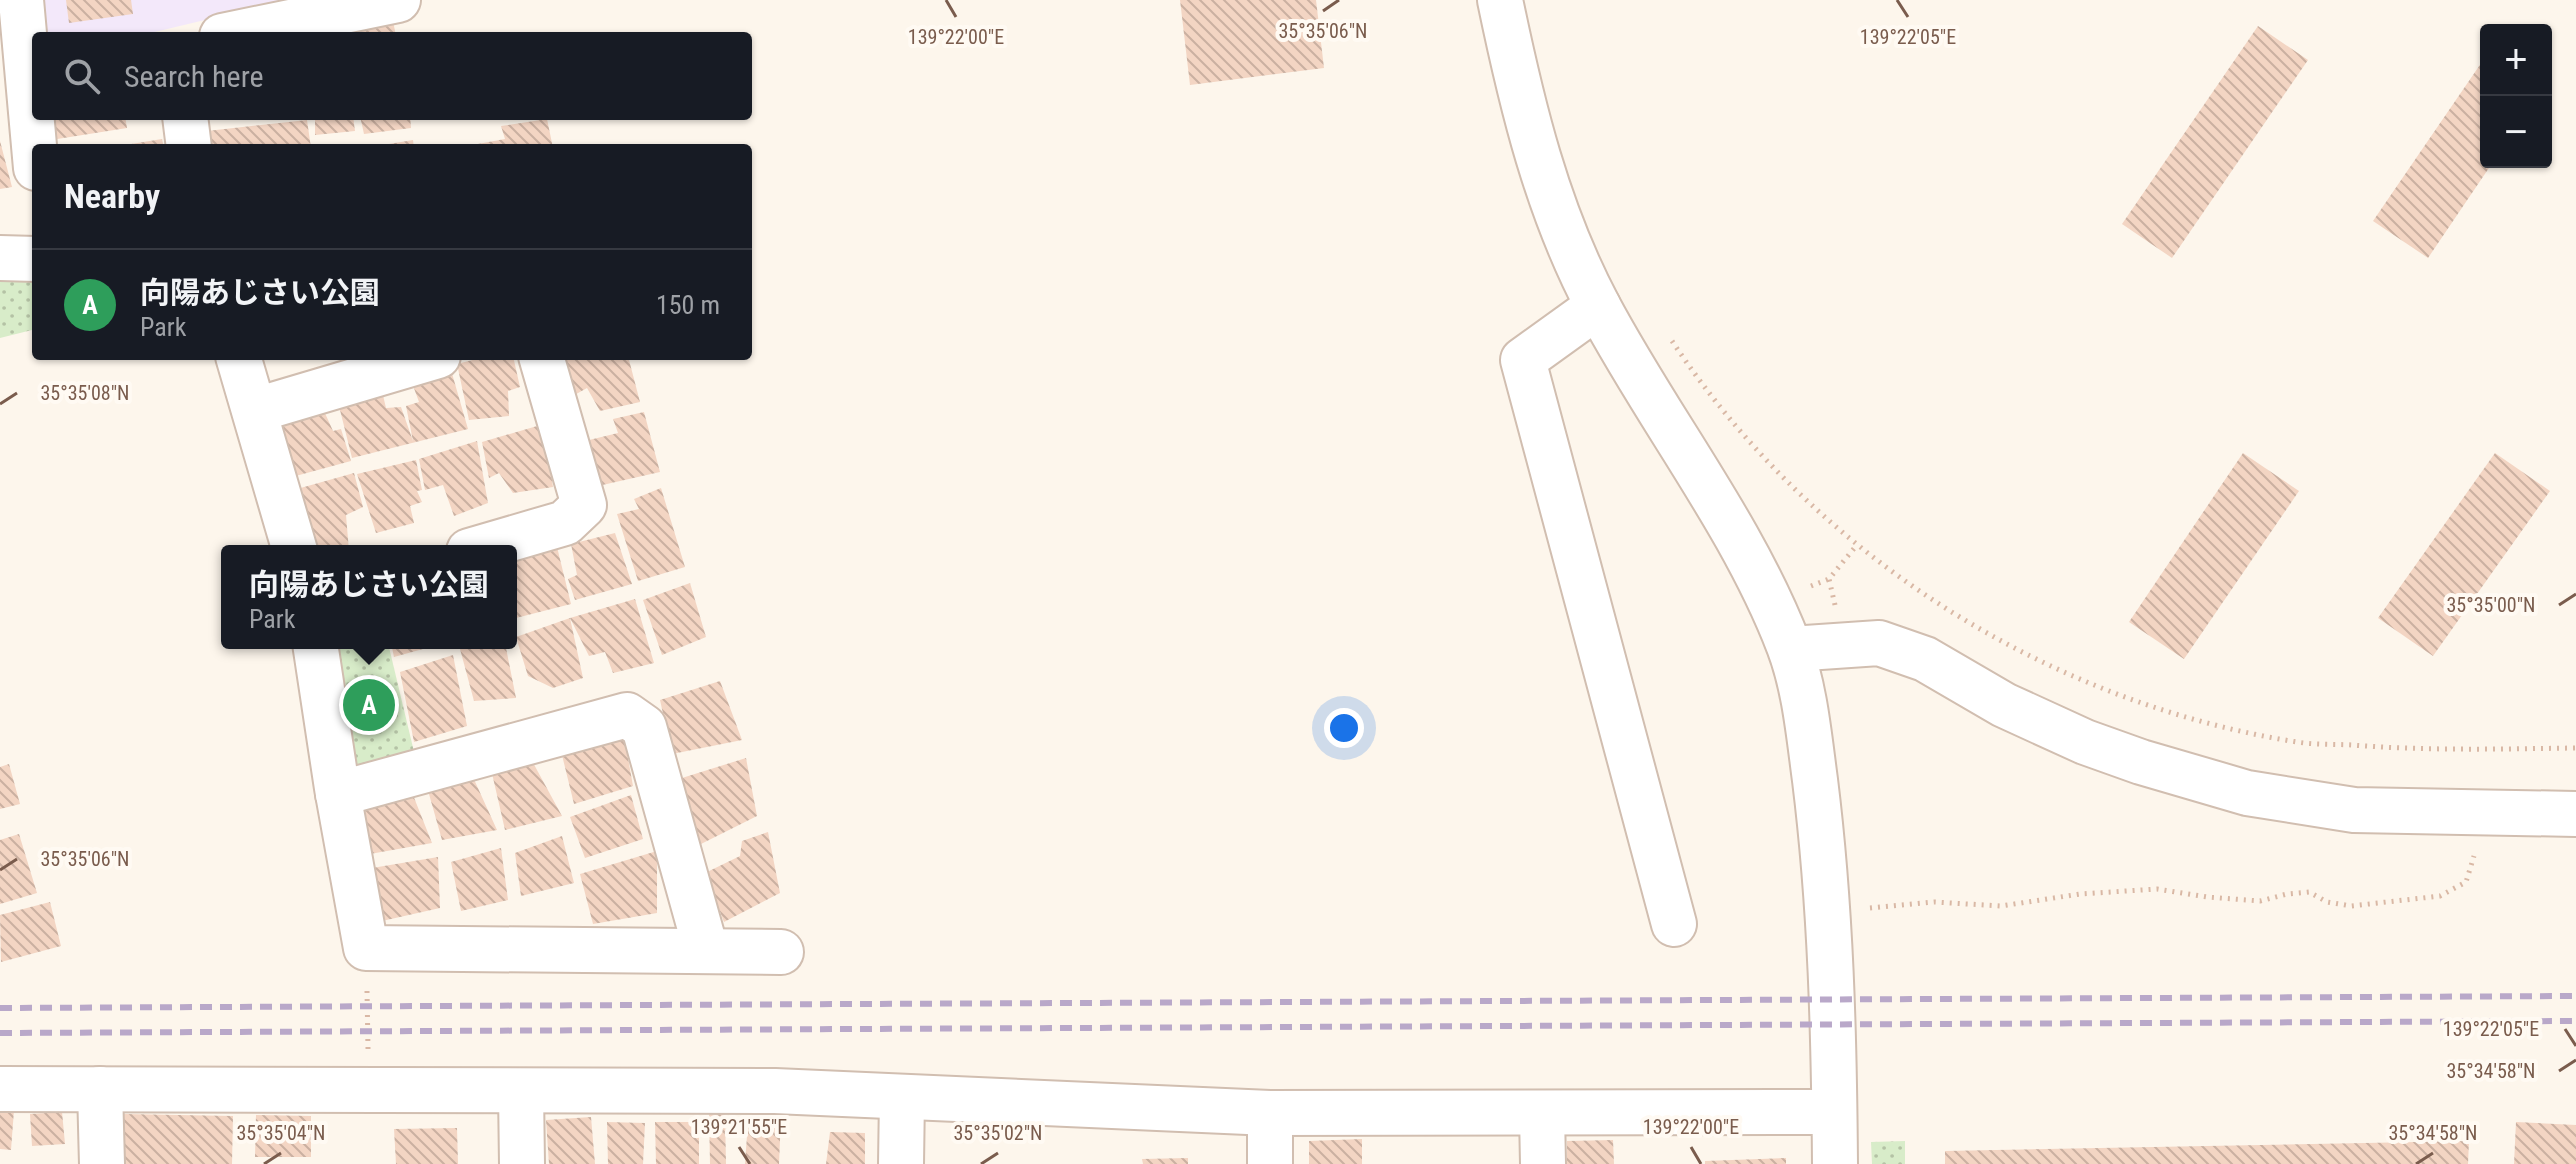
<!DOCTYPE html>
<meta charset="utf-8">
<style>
:root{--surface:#171b24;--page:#20242c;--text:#f1f3f6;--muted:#9ea1a6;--line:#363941;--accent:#b45309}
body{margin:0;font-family:"Roboto Condensed","Noto Sans JP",sans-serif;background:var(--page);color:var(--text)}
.controls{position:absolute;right:24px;top:24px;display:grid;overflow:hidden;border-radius:8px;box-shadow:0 2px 6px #0004}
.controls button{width:72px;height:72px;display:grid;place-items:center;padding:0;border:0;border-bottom:2px solid var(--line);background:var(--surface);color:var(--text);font:40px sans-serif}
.you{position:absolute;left:1344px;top:728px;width:28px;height:28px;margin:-20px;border:6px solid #fff;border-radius:50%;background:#1a73e8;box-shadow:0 0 0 12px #1a73e833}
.badge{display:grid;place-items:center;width:52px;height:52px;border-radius:50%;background:var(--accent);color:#fff;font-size:26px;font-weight:700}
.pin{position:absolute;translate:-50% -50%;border:4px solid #fff;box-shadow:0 2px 8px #0006}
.popup{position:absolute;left:221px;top:545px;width:296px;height:104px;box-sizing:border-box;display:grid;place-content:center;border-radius:8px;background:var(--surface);filter:drop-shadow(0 2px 6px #0005);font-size:26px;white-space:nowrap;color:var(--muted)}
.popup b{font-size:30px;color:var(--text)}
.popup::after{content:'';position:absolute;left:50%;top:100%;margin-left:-16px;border:16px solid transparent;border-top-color:var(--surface)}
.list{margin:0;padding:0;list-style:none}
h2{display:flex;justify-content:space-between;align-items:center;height:104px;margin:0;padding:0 32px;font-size:34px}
h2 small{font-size:26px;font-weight:400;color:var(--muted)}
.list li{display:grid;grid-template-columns:52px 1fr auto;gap:24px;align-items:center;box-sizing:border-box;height:112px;padding:0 32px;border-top:2px solid var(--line)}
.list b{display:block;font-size:30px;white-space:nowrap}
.list p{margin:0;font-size:26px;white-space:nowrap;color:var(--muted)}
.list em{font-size:26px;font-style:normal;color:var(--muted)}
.icon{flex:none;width:44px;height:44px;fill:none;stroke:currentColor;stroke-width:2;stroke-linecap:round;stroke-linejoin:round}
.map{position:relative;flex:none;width:2576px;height:1164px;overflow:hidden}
.search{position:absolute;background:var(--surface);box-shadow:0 2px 6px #0004;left:32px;top:32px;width:720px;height:88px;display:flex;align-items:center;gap:20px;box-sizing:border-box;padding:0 28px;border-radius:8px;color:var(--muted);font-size:30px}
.panel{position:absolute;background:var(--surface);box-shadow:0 2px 6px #0004;left:32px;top:144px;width:720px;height:216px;border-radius:8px}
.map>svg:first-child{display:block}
.education{fill:#f3e8fa}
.park{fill:url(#park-dots)}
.building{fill:url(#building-back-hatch)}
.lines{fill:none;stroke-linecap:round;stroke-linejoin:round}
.minor-casing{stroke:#d1beb0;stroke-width:48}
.path{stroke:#d9b8a5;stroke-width:5;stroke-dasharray:2 6;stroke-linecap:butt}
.minor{stroke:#fff;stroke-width:44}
.rail{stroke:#b9a8c9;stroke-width:6;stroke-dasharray:12 8;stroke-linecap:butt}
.ticks{fill:none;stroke:#7a5c4d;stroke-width:3}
.ticks-label{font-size:20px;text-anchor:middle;fill:#7a5c4d;stroke:#fffaf3;stroke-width:8;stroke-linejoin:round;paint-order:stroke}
</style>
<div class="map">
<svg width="2576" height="1164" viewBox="0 0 2576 1164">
<defs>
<pattern id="park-dots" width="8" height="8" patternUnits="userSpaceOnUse" patternTransform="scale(2)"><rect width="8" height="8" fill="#d8ecc9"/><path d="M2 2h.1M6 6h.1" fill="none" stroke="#b4c2a5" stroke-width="1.8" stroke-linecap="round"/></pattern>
<pattern id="building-back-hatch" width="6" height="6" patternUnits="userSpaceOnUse" patternTransform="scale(2)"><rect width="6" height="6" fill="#f3d5c3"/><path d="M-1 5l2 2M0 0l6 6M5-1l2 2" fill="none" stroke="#cab0a1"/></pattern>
</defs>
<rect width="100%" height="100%" fill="#fdf6ec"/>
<polygon class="education" points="38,0 288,0 138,36 41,36"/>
<g class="park">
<polygon points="0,280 36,280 36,329 0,338"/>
<polygon points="361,643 388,643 415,756 359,772 347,765 326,653"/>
<polygon points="1905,1141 1905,1164 1872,1164 1871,1142"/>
</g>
<g class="building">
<polygon points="66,0 131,0 133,14 69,23"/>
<polygon points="1180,0 1316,0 1324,68 1190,85"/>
<polygon points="392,16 396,36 360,36 358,17"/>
<polygon points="2258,26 2308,60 2172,258 2122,224"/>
<polygon points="2486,56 2486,162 2493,162 2428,258 2373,221"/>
<polygon points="47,116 125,116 127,128 51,140"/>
<polygon points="315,116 353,116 355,131 315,135"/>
<polygon points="360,116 410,116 411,128 364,134"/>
<polygon points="547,119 553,148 456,148 505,139 501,126"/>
<polygon points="307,120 311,148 209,148 207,131"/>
<polygon points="162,139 164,148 119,148 119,146"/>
<polygon points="413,140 414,148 377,148 377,146"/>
<polygon points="0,141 12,187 0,189"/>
<polygon points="488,356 513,356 520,387 508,391 509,416 469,420 457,364"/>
<polygon points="577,356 628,356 640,402 600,411 587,388 571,397 566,359"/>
<polygon points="451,370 468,429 352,458 338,402 382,391 386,408 401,407 413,441 406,406 419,402 411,380"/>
<polygon points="320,402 333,431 341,429 351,461 292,477 273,429"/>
<polygon points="644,412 660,472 598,486 585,441 618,433 613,419"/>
<polygon points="544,424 553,487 513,493 499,473 489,478 482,442"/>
<polygon points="477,441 488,503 454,516 443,485 425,490 419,459"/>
<polygon points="2243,453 2299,491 2184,659 2129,622"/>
<polygon points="2495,453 2550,491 2433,656 2378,618"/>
<polygon points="416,460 422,490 417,491 422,502 410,506 414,523 376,533 357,474"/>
<polygon points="354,473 363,507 346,515 349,551 311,551 297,489"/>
<polygon points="661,488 685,567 638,581 617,514 639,509 634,499"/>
<polygon points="615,533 632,584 575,600 568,579 577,575 571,544"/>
<polygon points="557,547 571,604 512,619 511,562"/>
<polygon points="690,583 706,637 662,655 643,600"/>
<polygon points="635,599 654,663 613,673 605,652 589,656 570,618"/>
<polygon points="570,618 583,678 553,688 528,676 516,637"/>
<polygon points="391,643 441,643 441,644 394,657"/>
<polygon points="496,643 505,643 516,698 474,701 460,649"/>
<polygon points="453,655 467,726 414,742 400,672"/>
<polygon points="720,681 742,740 672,754 660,700"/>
<polygon points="624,736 633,786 574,804 562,755"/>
<polygon points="746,758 757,816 699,845 682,778"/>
<polygon points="531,759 562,816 505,830 491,769"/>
<polygon points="9,764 20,804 0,809 0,767"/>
<polygon points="472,775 497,830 442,840 427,787"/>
<polygon points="411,790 432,843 370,854 357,808"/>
<polygon points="631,795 643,839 585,858 570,817"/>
<polygon points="768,832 780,893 724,922 705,873 740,856 742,841"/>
<polygon points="19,834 37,893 0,904 0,840"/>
<polygon points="562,836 574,883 521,896 515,853"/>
<polygon points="501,848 508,900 461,911 451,862"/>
<polygon points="657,851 657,913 593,924 580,874"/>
<polygon points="438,857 440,908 382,921 366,869"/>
<polygon points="50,902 61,946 1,962 0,915"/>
<polygon points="0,1109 14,1110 11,1150 0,1149"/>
<polygon points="62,1112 65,1144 32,1146 30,1114"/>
<polygon points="709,1113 725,1113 726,1164 710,1164"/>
<polygon points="124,1114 233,1116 232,1164 123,1164"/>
<polygon points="256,1115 311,1116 311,1157 255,1157"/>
<polygon points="781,1116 779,1164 745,1164 748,1121"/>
<polygon points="591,1117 595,1164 549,1164 546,1120"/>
<polygon points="607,1122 645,1123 643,1164 608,1164"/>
<polygon points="655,1122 699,1122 699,1164 656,1164"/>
<polygon points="2516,1122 2576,1125 2576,1164 2514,1164"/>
<polygon points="457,1128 458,1164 396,1164 394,1129"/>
<polygon points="830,1132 865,1133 865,1164 826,1164"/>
<polygon points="1362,1139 1362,1164 1309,1164 1309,1141"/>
<polygon points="1613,1140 1614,1164 1567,1164 1567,1141"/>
<polygon points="2469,1141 2468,1164 1945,1164 1945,1151"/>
<polygon points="1188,1158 1188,1164 1143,1164 1142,1159"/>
<polygon points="1786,1158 1786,1164 1705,1164 1705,1161"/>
</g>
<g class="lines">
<defs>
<g id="minor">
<polyline points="21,0 36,168"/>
<path d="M1500 0C1522 106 1547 210 1598 306 1659 421 1742 524 1789 646 1805 688 1809 736 1815 780 1831 908 1834 1036 1835 1164"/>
<polyline points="222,36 398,0"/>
<polyline points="185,116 189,148"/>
<polyline points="0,258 36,259"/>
<polyline points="1598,306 1523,360 1674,924"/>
<polyline points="238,356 295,551"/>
<polyline points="256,410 438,356"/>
<polyline points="469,551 565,523 584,505 541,356"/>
<polyline points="315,643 337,788 366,948 781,952"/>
<polyline points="1791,649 1879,643 1925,659 2004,705 2085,742 2141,762 2247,793 2354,810 2576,814"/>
<polyline points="338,794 627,715 644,727 706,950"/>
<polyline points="0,1089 775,1091 1270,1113 1834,1112"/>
<polyline points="100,1089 102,1164"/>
<polyline points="521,1091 522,1164"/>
<polyline points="1270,1113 1270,1164"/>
<polyline points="1542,1114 1543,1164"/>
<polyline points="901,1164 902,1097"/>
</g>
</defs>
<use href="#minor" class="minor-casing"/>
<g class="path">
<path d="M1672 341C1813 554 2045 702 2297 742 2315 745 2334 744 2352 745 2426 751 2501 749 2576 748"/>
<polyline points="1811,586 1829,579"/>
<polyline points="1835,605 1829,579 1856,546"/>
<polyline points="1870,908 1934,902 2001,906 2080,894 2157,889 2207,897 2260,901 2287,894 2309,892 2327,902 2351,906 2440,896 2466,882 2474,856"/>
<polyline points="367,991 368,1049"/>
</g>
<use href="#minor" class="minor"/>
<g class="rail">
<polyline points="0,1008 2576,996"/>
<polyline points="0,1033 2576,1021"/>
</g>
</g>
<path class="ticks" d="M946 0 956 17M1897 0 1908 17M1323 11 1339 0M0 404 17 393M2559 605 2576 594M0 870 17 859M2565 1029 2576 1046M2559 1071 2576 1060M739 1147 750 1164M1691 1147 1701 1164M264 1164 281 1153M981 1164 998 1153M2416 1164 2433 1153"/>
<g class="ticks-label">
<text x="1323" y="38">35°35'06"N</text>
<text x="956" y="44">139°22'00"E</text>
<text x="1908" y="44">139°22'05"E</text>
<text x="85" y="400">35°35'08"N</text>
<text x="2491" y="612">35°35'00"N</text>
<text x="85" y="866">35°35'06"N</text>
<text x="2491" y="1036">139°22'05"E</text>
<text x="2491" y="1078">35°34'58"N</text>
<text x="739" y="1134">139°21'55"E</text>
<text x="1691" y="1134">139°22'00"E</text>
<text x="281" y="1140">35°35'04"N</text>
<text x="998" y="1140">35°35'02"N</text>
<text x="2433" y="1140">35°34'58"N</text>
</g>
</svg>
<div class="controls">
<button>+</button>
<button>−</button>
</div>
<div class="you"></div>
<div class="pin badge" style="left:369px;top:705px;background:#2e9e5b">A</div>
<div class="popup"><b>向陽あじさい公園</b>Park</div>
<div class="search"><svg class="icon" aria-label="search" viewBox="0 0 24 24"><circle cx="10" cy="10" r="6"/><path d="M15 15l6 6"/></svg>Search here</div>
<section class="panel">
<h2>Nearby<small></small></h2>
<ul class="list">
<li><span class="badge" style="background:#2e9e5b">A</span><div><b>向陽あじさい公園</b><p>Park</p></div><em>150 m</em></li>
</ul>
</section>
</div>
